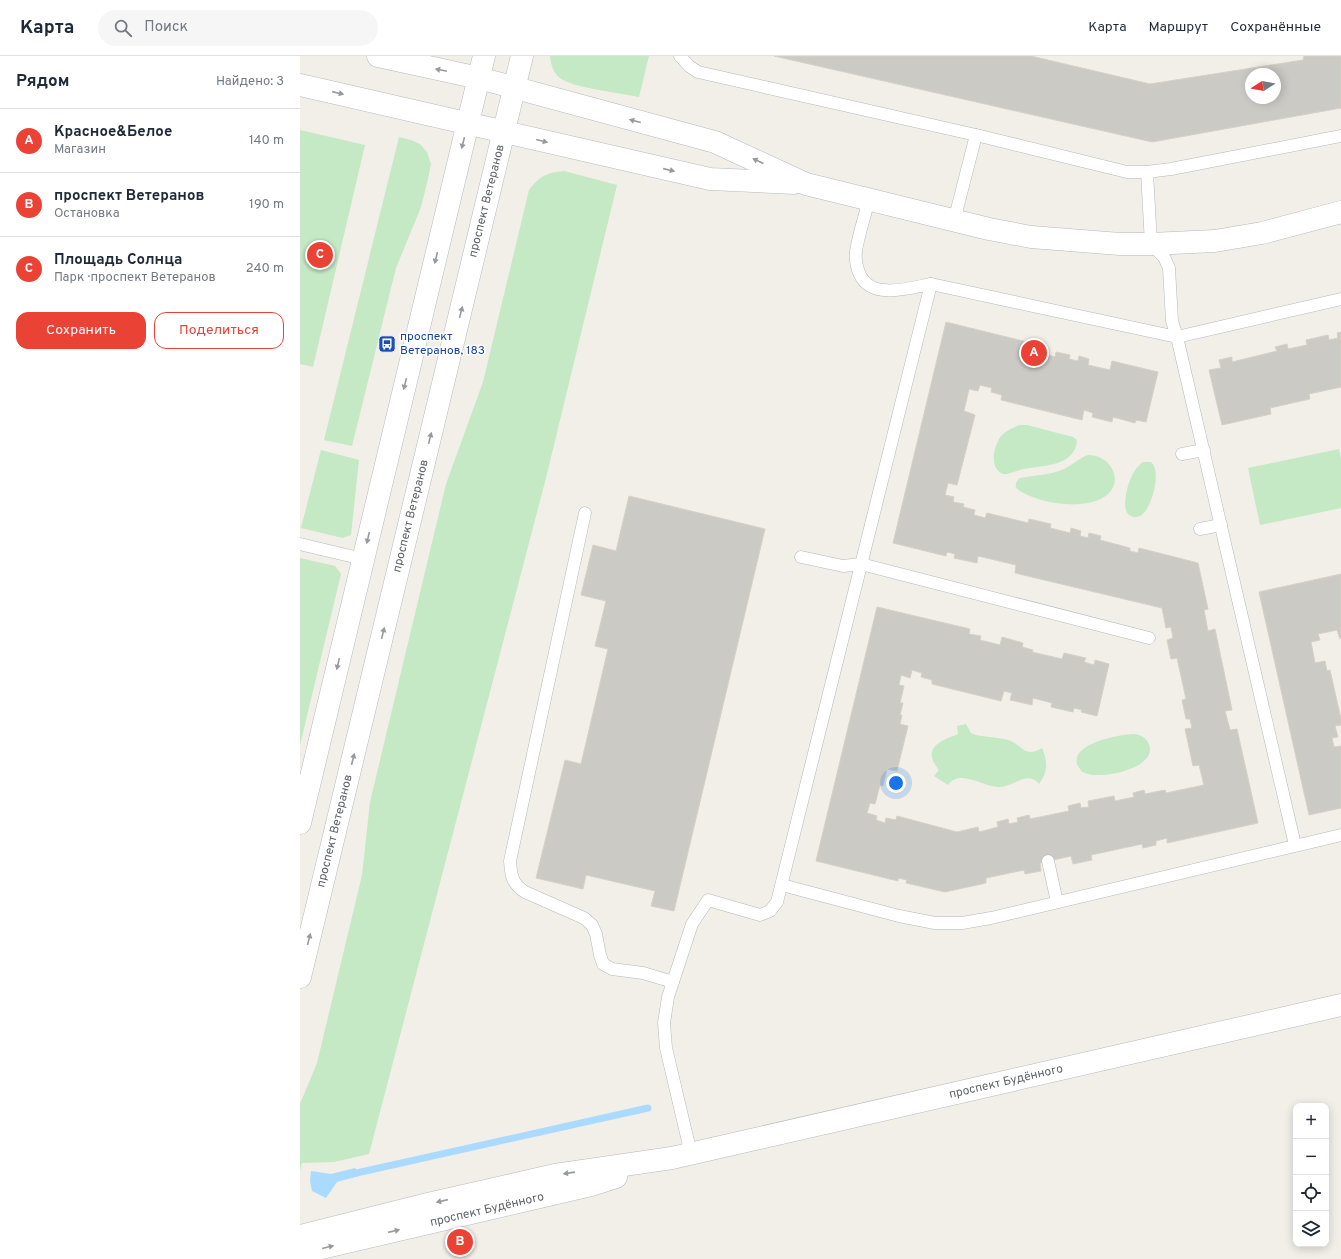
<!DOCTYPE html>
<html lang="ru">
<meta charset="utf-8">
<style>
:root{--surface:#fff;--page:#f6f6f7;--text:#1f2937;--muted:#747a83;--line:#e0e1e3;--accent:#ea4335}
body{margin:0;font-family:Overpass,sans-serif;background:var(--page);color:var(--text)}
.controls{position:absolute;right:12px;bottom:12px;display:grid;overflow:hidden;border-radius:8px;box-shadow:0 2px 10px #0003}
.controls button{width:36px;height:36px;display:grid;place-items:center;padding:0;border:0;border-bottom:1px solid var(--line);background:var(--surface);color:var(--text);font:20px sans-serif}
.compass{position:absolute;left:945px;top:12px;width:36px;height:36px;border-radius:50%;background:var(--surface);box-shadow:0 2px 10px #0003;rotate:259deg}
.you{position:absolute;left:596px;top:727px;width:14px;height:14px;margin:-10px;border:3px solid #fff;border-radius:50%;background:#1a73e8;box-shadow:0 0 0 6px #1a73e833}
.badge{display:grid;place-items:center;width:26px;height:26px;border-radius:50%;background:var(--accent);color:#fff;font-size:13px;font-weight:700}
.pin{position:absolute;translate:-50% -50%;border:2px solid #fff;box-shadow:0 1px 4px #0006}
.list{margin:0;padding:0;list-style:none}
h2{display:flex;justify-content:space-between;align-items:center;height:52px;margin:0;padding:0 16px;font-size:17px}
h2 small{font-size:13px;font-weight:400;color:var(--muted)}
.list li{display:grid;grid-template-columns:26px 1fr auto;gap:12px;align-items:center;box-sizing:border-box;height:64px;padding:0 16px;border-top:1px solid var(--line)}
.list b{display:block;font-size:15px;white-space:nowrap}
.list p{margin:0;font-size:13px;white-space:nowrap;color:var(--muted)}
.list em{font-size:13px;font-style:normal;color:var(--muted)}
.actions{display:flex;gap:8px;padding:12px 16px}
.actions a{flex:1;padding:9px 0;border:1px solid var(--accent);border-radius:12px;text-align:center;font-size:14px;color:var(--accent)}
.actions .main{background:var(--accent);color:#fff}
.icon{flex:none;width:22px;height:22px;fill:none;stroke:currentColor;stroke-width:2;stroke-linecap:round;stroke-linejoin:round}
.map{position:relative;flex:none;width:1041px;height:1203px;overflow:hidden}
header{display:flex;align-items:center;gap:24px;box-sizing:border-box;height:56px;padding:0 20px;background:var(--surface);border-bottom:1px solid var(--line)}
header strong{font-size:19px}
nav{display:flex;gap:22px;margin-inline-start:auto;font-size:14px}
.search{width:280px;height:36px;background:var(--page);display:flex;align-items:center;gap:10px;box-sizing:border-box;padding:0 14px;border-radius:22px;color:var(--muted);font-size:15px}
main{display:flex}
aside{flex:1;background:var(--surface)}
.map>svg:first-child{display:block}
.green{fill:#c5e8c5}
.water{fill:#aadaff}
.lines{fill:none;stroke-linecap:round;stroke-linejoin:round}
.stream{stroke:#aadaff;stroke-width:7}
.building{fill:#cccac5;stroke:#d6d1c6;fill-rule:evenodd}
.service-casing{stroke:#b5b8bc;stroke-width:13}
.minor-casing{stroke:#b5b8bc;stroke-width:23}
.tertiary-casing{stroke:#b5b8bc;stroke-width:23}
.secondary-casing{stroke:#b6babf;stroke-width:23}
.service{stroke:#fff;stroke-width:12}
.minor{stroke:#fff;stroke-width:22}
.tertiary{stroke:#fff;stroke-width:22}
.secondary{stroke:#fff;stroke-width:22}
.oneway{fill:#979a9d}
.labels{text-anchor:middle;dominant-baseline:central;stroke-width:3;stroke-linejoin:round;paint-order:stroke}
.street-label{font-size:12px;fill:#5f6368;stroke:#fff}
.transit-label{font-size:12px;fill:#164399;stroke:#fff;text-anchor:start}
</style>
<header>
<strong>Карта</strong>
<div class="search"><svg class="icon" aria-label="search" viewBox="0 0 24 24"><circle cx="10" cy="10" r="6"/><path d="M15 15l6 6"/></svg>Поиск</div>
<nav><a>Карта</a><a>Маршрут</a><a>Сохранённые</a></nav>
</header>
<main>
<aside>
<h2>Рядом<small>Найдено: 3</small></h2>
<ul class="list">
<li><span class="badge">A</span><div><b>Красное&amp;Белое</b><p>Магазин</p></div><em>140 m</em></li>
<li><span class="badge">B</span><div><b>проспект Ветеранов</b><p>Остановка</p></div><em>190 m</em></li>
<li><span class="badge">C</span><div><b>Площадь Солнца</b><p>Парк · проспект Ветеранов</p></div><em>240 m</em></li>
</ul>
<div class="actions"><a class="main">Сохранить</a><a>Поделиться</a></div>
</aside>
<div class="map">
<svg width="1041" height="1203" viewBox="0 0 1041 1203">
<rect width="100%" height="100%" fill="#f1efe8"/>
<g class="green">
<path d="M250 0H349L339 41C321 37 272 32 260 22 253 17 251 8 250 0Z"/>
<polygon points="0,74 65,89 13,311 0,308"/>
<polygon points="99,81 111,84 120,88 127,96 131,108 128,123 121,151 96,212 52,390 24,384"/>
<path d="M264 115 317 129 246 422 69 1098 34 1106 2 1107 0 1115V1048L17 1007 62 819 70 746 146 428 183 326 229 134C240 120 246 117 264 115Z"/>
<path d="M719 369H727L773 381 777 384C775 411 743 409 724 413 717 414 710 419 703 418 688 412 694 388 702 379 707 374 713 372 719 369Z"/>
<polygon points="1039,393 1041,404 1041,452 960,469 948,412"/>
<polygon points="21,394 59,404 51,479 43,482 1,472"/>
<path d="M788 399C813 399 825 428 804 441 783 455 734 447 716 432 715 427 717 425 720 422 735 419 751 419 764 413 773 409 779 402 788 399Z"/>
<path d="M843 406H851C862 416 852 449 843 458 841 460 838 461 835 461 823 460 825 447 826 439 828 427 833 413 843 406Z"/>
<polygon points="0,502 35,510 41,518 0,689"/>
<path d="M666 668 671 677 676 679C686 681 697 681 708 684 722 688 725 703 742 692 748 706 748 716 739 728 728 714 714 730 700 731 683 732 661 712 648 729L634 720 639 714C621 692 640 685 658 678L657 670Z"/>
<path d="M823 679C828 679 834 677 839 679 849 682 854 695 846 703 835 715 809 720 794 719 790 719 786 717 782 716 780 713 778 710 777 708 772 689 811 681 823 679Z"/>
</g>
<polygon class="water" points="55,1112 59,1116 59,1120 37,1126 26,1142 12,1135 10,1125 11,1115 31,1118"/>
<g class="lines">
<polyline class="stream" points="52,1118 348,1052"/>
</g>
<g class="building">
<path d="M474 0H731L850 28 1003 4 1004 0H1041V52L852 86ZM951 18H975V42H951Z"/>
<polygon points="646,266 739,289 737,296 755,301 756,296 770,299 769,303 778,305 779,300 789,303 788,309 810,314 812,305 858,316 846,366 836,364 835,367 813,361 812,366 792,361 793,357 784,354 782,364 701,344 702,339 691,336 692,332 680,329 678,335 669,333 664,355 675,359 657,429 648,427 645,439 654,441 653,446 664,448 663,451 675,454 674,459 685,462 687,457 728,467 729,463 751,468 750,472 770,477 771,472 781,475 780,480 788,482 789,477 801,480 800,484 830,492 830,495 838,497 839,492 898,507 908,553 904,554 908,575 915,573 932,654 925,655 930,674 937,673 958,767 867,787 867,782 856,785 856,789 843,792 842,788 791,799 792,804 773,808 771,800 740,807 741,815 725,818 724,814 686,822 686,827 645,836 606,827 607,824 598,822 598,825 516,805 577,551 670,573 669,578 681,580 680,584 700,589 702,581 723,587 722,591 733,594 732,596 762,603 764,597 786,602 784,606 794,609 795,604 809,608 797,660 781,656 782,654 774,652 773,656 751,651 752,647 733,642 732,649 710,644 712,637 704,635 701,645 632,628 632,624 621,621 622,617 612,614 610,622 601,619 599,629 604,630 600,647 603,647 600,659 602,659 600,668 608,670 597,715 587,713 583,730 580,729 575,748 570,747 567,757 577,760 576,764 585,767 586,762 596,764 597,760 657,776 678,771 679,776 698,771 697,766 708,763 709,768 718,766 717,762 729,759 730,763 769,755 768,750 780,747 781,752 789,751 788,745 814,740 815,745 834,741 833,737 844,734 845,738 865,734 866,737 904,729 899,709 893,710 885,673 892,672 890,663 886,663 882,644 886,643 877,602 871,603 867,584 873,582 871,571 866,572 862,552 715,517 716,509 678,500 677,507 654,502 655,498 647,496 646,500 593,487"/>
<polygon points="1041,276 1041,331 1009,338 1010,343 970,352 971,358 922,369 909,314 921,312 919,304 932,301 932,306 977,295 975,291 987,288 988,293 1007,289 1006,284 1028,279 1029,284 1038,282 1037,277"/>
<polygon points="329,440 465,473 374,855 351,850 355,835 286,819 283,833 236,822 265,704 281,708 308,593 295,590 306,545 281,539 293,489 316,495"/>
<polygon points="1041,518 1041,582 1040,583 1037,574 1018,578 1020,584 1011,586 1015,607 1025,605 1027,615 1030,614 1041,663 1041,669 1035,670 1038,681 1032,682 1034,691 1041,690 1041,752 1009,759 959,536"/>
</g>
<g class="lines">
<defs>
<g id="service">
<polyline points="380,0 389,10 398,16 676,79 827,116 847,116 871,113 1041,80"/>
<polyline points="847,116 851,188 864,201 869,212 872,265 877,281 995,789"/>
<path d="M569 143C565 160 559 177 556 195 555 202 557 212 560 219 572 244 610 232 631 228L877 281 1041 243"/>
<polyline points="654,165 676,79"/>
<polyline points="882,398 904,394"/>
<path d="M285 457 210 805C211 819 212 828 225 836L284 862 292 869 296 878 300 899 303 908 312 913 343 917 373 926"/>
<polyline points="900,473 921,469"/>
<polyline points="0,488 63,503"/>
<polyline points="501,501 543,510 561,508 849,582"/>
<polyline points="748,805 757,846"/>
<polyline points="482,829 599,860 635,867 662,867 691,862 1041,779"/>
<polyline points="391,1098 366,992 364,967 368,941 392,868 408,844 460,859 470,855 477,846 631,228"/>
</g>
<g id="minor">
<polyline points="78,0 179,22 415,86 506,128 689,173 731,181 820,188 851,188 915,185 962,177 1041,156"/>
<polyline points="0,29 410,123 494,127"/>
</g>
<g id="tertiary">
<polyline points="0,1180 128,1148 255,1119 372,1102 1041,949"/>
<polyline points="0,1197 291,1129 316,1121"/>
</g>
<g id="secondary">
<polyline points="0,767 184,0"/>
<polyline points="0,921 222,0"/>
</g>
</defs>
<use href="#service" class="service-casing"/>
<use href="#minor" class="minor-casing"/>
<use href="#tertiary" class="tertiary-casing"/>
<use href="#secondary" class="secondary-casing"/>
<use href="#service" class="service"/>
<use href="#minor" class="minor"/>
<use href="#tertiary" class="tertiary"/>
<use href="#secondary" class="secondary"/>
</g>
<defs><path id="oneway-solid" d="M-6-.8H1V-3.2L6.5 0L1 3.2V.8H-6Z"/></defs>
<g class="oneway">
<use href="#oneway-solid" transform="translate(141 14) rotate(-168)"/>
<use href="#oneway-solid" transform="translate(38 37) rotate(13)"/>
<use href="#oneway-solid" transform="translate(335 65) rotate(-165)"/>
<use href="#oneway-solid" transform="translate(242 85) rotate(14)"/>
<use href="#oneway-solid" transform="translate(163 87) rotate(104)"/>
<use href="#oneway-solid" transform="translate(458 105) rotate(-155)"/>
<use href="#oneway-solid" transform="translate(369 114) rotate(13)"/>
<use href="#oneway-solid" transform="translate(136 202) rotate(104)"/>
<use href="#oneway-solid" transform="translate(161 256) rotate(-76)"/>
<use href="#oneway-solid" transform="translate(105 328) rotate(104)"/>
<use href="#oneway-solid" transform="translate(130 382) rotate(-76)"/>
<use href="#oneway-solid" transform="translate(68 482) rotate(103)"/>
<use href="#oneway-solid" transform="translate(83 577) rotate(-76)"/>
<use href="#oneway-solid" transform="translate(38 608) rotate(103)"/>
<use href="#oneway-solid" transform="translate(53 703) rotate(-76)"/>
<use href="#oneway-solid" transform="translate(9 883) rotate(-76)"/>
<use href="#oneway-solid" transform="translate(269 1117) rotate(172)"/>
<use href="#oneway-solid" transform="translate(142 1145) rotate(167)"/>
<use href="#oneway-solid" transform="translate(94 1175) rotate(-13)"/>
<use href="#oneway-solid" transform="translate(28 1191) rotate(-14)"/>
</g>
<defs>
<symbol id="bus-square" viewBox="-11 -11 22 22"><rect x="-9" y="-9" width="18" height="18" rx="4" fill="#1a4fb4" stroke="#fff"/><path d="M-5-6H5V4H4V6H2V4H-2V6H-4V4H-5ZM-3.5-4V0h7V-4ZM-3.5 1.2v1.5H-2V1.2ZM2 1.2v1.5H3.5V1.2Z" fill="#fff"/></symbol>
</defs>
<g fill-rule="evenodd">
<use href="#bus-square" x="77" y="278" width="20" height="20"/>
</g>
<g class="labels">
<g class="street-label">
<text transform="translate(187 145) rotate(-76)">проспект Ветеранов</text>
<text transform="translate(111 460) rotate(-76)">проспект Ветеранов</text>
<text transform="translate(35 775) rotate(-76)">проспект Ветеранов</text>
<text transform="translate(706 1026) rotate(-13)">проспект Будённого</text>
<text transform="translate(187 1154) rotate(-13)">проспект Будённого</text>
</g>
<g class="transit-label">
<text x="100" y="281">проспект<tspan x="100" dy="14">Ветеранов, 183</tspan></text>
</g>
</g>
</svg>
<div class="controls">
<button>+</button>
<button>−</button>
<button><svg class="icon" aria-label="locate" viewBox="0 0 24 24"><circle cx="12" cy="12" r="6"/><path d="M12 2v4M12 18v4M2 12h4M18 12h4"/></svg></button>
<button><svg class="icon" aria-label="layers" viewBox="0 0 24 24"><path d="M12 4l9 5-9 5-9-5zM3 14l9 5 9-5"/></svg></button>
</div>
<svg class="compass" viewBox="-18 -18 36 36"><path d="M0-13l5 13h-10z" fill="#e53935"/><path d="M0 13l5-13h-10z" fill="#747a83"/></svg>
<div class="you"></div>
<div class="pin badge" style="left:734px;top:297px">A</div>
<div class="pin badge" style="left:160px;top:1186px">B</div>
<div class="pin badge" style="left:20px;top:199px">C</div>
</div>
</main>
